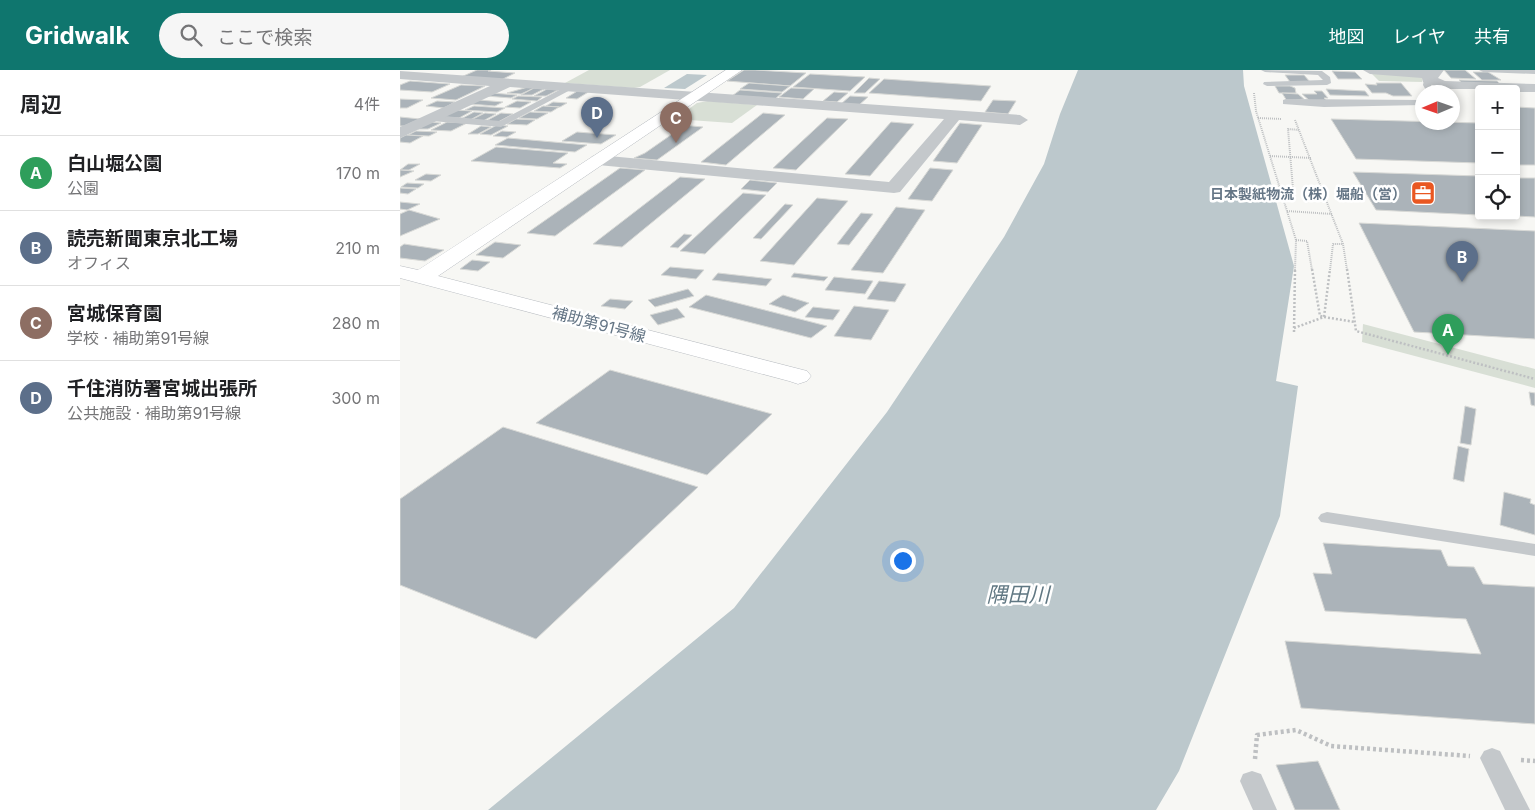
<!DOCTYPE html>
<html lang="ja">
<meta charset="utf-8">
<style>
:root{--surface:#fff;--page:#f6f6f6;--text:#202124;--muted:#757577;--line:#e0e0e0;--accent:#0f766e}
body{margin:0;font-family:Inter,"Noto Sans JP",sans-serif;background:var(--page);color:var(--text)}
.controls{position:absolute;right:15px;top:15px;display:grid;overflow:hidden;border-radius:5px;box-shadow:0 2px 8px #0003}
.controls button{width:45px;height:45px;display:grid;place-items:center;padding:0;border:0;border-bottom:1px solid var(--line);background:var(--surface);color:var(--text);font:25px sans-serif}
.compass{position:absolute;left:1015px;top:15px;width:45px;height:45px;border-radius:50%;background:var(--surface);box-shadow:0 2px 8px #0003;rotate:268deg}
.you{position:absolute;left:502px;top:490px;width:18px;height:18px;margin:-12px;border:4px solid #fff;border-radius:50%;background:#1a73e8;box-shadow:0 0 0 8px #1a73e833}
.badge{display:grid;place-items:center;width:32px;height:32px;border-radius:50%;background:var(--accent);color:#fff;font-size:16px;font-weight:700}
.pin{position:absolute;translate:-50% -41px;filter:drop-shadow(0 1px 2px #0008)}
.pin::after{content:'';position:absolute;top:26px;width:18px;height:15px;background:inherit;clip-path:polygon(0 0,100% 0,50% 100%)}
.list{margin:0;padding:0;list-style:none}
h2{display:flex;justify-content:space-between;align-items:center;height:65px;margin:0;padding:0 20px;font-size:21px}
h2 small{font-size:16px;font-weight:400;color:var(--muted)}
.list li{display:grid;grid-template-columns:32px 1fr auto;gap:15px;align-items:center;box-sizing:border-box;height:75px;padding:0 20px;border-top:1px solid var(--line)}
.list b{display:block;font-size:19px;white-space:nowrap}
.list p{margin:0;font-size:16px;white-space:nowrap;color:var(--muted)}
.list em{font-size:16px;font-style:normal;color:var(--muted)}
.icon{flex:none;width:28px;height:28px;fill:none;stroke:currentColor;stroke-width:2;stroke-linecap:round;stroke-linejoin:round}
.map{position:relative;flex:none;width:1135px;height:740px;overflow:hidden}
header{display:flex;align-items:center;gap:30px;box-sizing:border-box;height:70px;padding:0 25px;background:var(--accent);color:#fff}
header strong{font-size:24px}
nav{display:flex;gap:28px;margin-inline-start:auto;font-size:18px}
.search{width:350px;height:45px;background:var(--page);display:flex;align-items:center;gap:12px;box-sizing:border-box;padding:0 18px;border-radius:28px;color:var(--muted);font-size:19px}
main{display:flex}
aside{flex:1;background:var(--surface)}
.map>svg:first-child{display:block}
.green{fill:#d8dfd5}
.water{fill:#bcc8cc}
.building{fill:#abb3b9;stroke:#d8d9d6}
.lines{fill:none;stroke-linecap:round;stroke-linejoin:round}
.secondary-casing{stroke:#b9bdc2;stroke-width:1}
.path-far2{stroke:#bec0c2;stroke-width:2;stroke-dasharray:1 1;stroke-linecap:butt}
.path-far1{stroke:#bec0c2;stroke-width:2.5;stroke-dasharray:2 2;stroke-linecap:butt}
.path{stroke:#bec0c2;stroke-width:4.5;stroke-dasharray:3 3;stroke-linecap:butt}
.lane{fill:#c4c8cb;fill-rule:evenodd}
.street{fill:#c4c8cb;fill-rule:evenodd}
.secondary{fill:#fff;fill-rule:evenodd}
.labels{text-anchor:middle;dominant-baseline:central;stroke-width:5;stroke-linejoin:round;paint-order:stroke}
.far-poi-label{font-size:14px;font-weight:bold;fill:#657686;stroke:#fff;text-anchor:end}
.street-label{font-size:16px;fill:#657686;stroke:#fff}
.near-water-label{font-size:21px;font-style:italic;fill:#607782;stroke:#fff}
</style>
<header>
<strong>Gridwalk</strong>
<div class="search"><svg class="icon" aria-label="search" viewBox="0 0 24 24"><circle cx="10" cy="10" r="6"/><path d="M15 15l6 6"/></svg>ここで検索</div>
<nav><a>地図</a><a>レイヤ</a><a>共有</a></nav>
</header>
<main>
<aside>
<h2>周辺<small>4件</small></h2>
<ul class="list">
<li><span class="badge" style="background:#2e9e5b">A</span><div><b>白山堀公園</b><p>公園</p></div><em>170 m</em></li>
<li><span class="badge" style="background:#5c6f8a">B</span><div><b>読売新聞東京北工場</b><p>オフィス</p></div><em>210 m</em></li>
<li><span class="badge" style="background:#8d6e63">C</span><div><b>宮城保育園</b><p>学校 · 補助第91号線</p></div><em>280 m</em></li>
<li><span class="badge" style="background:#5c6f8a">D</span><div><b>千住消防署宮城出張所</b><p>公共施設 · 補助第91号線</p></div><em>300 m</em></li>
</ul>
</aside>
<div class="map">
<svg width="1135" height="740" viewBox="0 0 1135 740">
<rect width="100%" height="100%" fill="#f7f7f4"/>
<g class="green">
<polygon points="189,0 270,0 240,17 234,18 165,13"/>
<polygon points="969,1 1023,7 1022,12 979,11"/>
<polygon points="308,31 357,35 332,53 275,49 297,33"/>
<polygon points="963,254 1135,299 1135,318 962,272"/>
</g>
<g class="water">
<polygon points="678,0 843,0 844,16 894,196 876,311 898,316 880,446 779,701 756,740 88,740 334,538 487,342 604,167 644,94 660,44"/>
<polygon points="287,4 307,5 285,19 264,18"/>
</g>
<g class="building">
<polygon points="77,0 91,0 88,1 115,3 101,10 61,7"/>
<polygon points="344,0 355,0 406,3 390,16 327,11"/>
<polygon points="1044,0 1065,0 1076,9 1051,8"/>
<polygon points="932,1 955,2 962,9 938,9"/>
<polygon points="1073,2 1088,2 1101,10 1082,10"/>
<polygon points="410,4 465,7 450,21 393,17"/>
<polygon points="885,5 904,5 910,12 890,12"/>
<polygon points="469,8 480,9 465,23 454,23"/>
<polygon points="484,9 591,16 581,31 469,23"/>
<polygon points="1059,10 1097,11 1102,16 1062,13"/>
<polygon points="10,11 50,14 32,22 0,20 0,15"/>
<polygon points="349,13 390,16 382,22 340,19"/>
<polygon points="976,13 1001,13 1012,26 993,26 986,23 972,23 965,14 977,15"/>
<polygon points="61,15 85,16 56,30 31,28"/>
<polygon points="875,16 890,16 895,18 896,23 879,23"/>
<polygon points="128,17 134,18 121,24 107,23"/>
<polygon points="134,18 144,19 132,25 121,25"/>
<polygon points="391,18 414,19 403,29 379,27"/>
<polygon points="147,19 158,20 146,26 134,26"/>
<polygon points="926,19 965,21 969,26 930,25"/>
<polygon points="179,20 190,21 177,29 166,28"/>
<polygon points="340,20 382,23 375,29 332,26"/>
<polygon points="914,21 922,21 928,28 924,28 928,32 911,32 902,24 917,24"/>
<polygon points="434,22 448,23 437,32 423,31"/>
<polygon points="92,23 117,25 111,28 86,26"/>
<polygon points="882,23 898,24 904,29 887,31"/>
<polygon points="118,26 142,27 137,31 112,29"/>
<polygon points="450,26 468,27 459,35 441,34"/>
<polygon points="0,29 23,30 7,38 0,38"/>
<polygon points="79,30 103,32 95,36 70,34"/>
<polygon points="593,30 616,31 608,44 585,42"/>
<polygon points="37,31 55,32 44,38 26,36"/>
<polygon points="117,31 131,32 120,38 105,37"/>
<polygon points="153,32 167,33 160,37 146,36"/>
<polygon points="74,36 105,38 97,42 65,40"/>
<polygon points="143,36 159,37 151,42 134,41"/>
<polygon points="1116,37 1135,38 1135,95 1116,95"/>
<polygon points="56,40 72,41 59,48 43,47"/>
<polygon points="74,42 83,43 70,50 61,49"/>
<polygon points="130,42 148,43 137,49 119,48"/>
<polygon points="85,43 96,44 83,51 71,50"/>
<polygon points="101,43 113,44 98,52 86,51"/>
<polygon points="363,43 385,45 326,95 301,92"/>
<polygon points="0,47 20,49 4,56 0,56"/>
<polygon points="427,48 448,49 396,100 373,98"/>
<polygon points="116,49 135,50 127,55 107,54"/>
<polygon points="931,49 1079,53 1079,93 956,89"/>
<polygon points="30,52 41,53 28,59 18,59"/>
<polygon points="47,52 67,53 51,61 31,60"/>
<polygon points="491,52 514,54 470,106 445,104"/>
<polygon points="560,53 582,55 557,93 533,91"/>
<polygon points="97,55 108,56 91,65 80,64"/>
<polygon points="281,55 303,57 257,90 234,88 245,83 278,60 275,60"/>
<polygon points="81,56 91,57 78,64 68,64"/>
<polygon points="16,61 37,62 29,66 8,65"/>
<polygon points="102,61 116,62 107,67 93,66"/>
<polygon points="177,62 216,65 201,74 162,71"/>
<polygon points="6,65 23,66 10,73 0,72 0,68"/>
<polygon points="108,68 187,75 175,82 95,75"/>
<polygon points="96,77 168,83 153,93 167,94 160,98 71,91"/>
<polygon points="8,94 20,94 9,100 0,100"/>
<polygon points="220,98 245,100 155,166 127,163"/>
<polygon points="530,98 553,100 532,131 508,129"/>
<polygon points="0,100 14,101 0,107"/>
<polygon points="953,102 1079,106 1079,145 976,140"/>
<polygon points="26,104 41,105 31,111 15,110"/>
<polygon points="280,107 305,109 222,177 193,174"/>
<polygon points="1116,108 1135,108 1135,147 1116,146"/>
<polygon points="350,110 377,113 368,122 341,119"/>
<polygon points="7,113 24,114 18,118 1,117"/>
<polygon points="0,118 16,119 8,124 0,123"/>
<polygon points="343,123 366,125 305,184 280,181"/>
<polygon points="417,128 448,131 394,195 360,191"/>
<polygon points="0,132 20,134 7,140 0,139"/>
<polygon points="385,134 393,135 361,169 353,168"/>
<polygon points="496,137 525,140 483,203 451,200"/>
<polygon points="9,140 40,149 0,166 0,144"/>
<polygon points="461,143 473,144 449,175 437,174"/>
<polygon points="959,153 1135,161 1135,269 1014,262"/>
<polygon points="284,164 292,165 278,178 270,177"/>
<polygon points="95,172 121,175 103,188 76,185"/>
<polygon points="4,174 44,180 25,191 0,188 0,177"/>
<polygon points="72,190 90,192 78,201 60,199"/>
<polygon points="270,197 304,200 296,209 261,205"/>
<polygon points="318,203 372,209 366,216 312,210"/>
<polygon points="394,203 428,207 424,211 391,207"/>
<polygon points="434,207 473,211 465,224 425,220"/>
<polygon points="479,211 506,214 495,232 467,229"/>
<polygon points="288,219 294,226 255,237 248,230"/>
<polygon points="306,225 427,256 411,268 289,237"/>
<polygon points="383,225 409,233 395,242 369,234"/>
<polygon points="210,229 233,231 225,239 201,236"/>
<polygon points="454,236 489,240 471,270 434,266"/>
<polygon points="413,237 440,240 433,250 405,247"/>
<polygon points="277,238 285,247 258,255 250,245"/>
<polygon points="210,300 372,344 307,405 136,353"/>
<polygon points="1129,322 1135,323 1135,336 1131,335"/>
<polygon points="1065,336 1076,339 1071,375 1060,373"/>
<polygon points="103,357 298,417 136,569 0,515 0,429"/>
<polygon points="1058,376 1069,379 1064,412 1053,409"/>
<polygon points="1104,422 1131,429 1130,433 1135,435 1135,465 1100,455"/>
<polygon points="923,473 1041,480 1048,496 1074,497 1083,514 1135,517 1135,654 901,638 885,571 1081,584 1066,549 925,541 913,503 932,504"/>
<polygon points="918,691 940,740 895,740 876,695"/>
</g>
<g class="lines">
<defs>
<polygon id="secondary" points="326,0 342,0 38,206 407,301 411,306 407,311 398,314 389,311 0,208 0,196 18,200"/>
</defs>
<use href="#secondary" class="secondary-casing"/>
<g class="path-far2">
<polyline points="854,23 856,41 896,170 895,200"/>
<polyline points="858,48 882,49"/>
<polyline points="895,50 943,174 947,200"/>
<polyline points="870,86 911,88"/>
<polyline points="884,131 894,131 888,59 899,60"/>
<polyline points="887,141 932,144"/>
<polyline points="896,170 907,171 912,200"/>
<polyline points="930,200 933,174 943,174"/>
</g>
<g class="path-far1">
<polyline points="912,199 920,246 924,247 930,199"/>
<polyline points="947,199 956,261 1135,309"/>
<polyline points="894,258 924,247 955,252"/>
<polyline points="894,262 895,199"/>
</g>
<g class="path">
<polyline points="855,689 857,665 896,660 931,676 1070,686"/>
<polyline points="1121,690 1135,691"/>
</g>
<g class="lane">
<polygon points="861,0 922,1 930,7 931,13 927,15 867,16 863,14 864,12 923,10 918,5 865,2"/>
<polygon points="1079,0 1135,0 1135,4 1083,2"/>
<polygon points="1028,7 1032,9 1031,15 1035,22 1027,22 1023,15 1024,9"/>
<polygon points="167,16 174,18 101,57 32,51 28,48 32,45 100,51"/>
<polygon points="886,29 1022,30 1022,35 924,37 883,34 883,30"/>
<polygon points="927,442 1135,474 1135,486 921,452 918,448 921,444"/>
<polygon points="1092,678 1100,681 1130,740 1105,740 1080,688 1084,681"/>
<polygon points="852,701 861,704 877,740 853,740 840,711 843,704"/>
</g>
<g class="street">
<polygon points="963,0 1044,0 1038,8 1045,11 1135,14 1135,22 1116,22 1116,19 1043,19 1023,12 1022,8 970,4"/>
<polygon points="0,1 620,45 628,50 620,55 559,50 500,122 494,123 198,95 192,94 190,90 192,86 198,85 489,112 544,49 110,17 0,68 0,57 90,16 0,9"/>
</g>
<use href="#secondary" class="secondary"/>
</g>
<defs>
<symbol id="office-square" viewBox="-11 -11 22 22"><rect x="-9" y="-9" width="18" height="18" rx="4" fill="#e95721" stroke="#fff"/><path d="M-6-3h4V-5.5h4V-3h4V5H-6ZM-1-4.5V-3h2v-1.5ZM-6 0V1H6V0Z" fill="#fff"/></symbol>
</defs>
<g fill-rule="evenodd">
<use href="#office-square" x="1009" y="109" width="28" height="28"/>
</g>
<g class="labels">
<g class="far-poi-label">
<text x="1006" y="123">日本製紙物流（株）堀船（営）</text>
</g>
<g class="street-label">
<text transform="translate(199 254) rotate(15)">補助第91号線</text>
</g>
<g class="near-water-label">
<text x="618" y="524">隅田川</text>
</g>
</g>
</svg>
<div class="controls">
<button>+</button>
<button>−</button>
<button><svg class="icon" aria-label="locate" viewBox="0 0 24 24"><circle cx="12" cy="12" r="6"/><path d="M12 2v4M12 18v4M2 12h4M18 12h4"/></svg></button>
</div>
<svg class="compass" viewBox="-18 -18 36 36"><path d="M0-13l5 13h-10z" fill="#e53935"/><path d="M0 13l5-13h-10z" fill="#757577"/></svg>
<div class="you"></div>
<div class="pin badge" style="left:1048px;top:285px;background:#2e9e5b">A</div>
<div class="pin badge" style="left:1062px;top:212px;background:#5c6f8a">B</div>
<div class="pin badge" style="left:276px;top:73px;background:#8d6e63">C</div>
<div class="pin badge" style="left:197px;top:68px;background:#5c6f8a">D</div>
</div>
</main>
